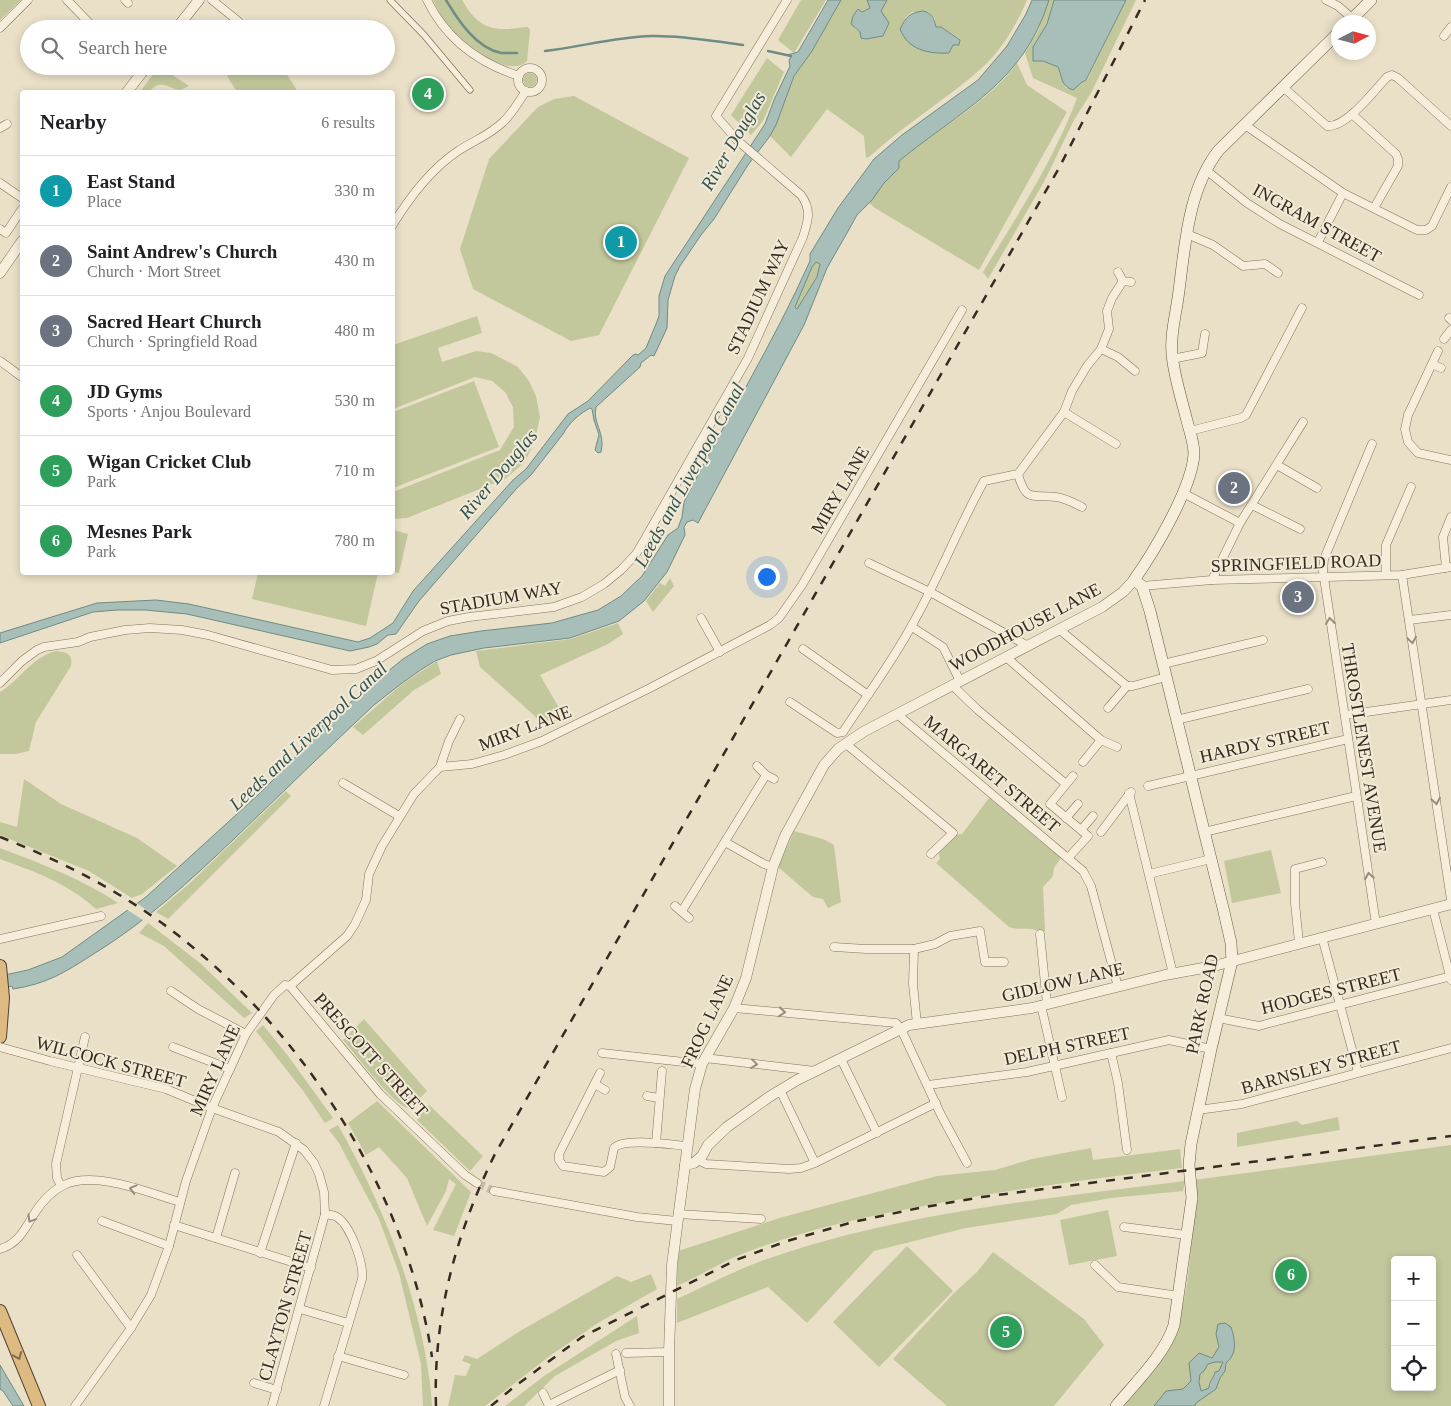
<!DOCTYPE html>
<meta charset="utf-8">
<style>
:root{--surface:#fff;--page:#f2f2f2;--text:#202124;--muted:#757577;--line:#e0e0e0;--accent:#1a73e8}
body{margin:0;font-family:Georgia,serif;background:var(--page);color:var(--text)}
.controls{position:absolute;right:15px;bottom:15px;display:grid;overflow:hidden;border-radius:5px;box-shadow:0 2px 8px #0003}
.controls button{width:45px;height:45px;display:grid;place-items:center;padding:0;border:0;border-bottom:1px solid var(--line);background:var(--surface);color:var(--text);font:25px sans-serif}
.compass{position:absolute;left:1331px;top:15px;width:45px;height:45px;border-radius:50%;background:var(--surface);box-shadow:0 2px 8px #0003;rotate:84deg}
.you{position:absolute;left:766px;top:576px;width:18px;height:18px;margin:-12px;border:4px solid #fff;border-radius:50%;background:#1a73e8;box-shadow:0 0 0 8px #1a73e833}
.badge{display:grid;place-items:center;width:32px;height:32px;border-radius:50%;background:var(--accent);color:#fff;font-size:16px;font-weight:700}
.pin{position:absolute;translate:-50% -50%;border:2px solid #fff;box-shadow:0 1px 5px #0006}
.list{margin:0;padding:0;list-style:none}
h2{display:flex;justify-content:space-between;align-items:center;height:65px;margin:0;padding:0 20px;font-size:21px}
h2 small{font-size:16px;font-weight:400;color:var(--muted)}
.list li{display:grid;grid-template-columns:32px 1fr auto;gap:15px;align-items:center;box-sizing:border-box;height:70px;padding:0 20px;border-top:1px solid var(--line)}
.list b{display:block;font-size:19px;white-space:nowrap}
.list p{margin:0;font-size:16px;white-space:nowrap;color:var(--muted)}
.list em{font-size:16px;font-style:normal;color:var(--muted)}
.icon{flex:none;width:28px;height:28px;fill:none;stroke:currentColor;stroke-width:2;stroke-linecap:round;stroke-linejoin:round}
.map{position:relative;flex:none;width:1451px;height:1406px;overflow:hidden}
.search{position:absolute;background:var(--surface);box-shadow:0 2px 8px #0003;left:20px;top:20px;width:375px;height:55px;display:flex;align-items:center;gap:12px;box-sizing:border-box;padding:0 18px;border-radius:28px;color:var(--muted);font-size:19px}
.panel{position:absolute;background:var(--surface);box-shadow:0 2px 8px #0003;left:20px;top:90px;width:375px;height:485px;border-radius:5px}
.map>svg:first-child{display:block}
.green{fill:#c2c79c;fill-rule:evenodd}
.water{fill:#a8beb8;stroke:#6f8c85;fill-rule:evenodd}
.pier{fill:#eae0c7}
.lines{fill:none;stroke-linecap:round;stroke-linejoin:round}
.stream{stroke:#6f8c85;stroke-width:2.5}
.minor-tunnel{stroke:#c6bca6;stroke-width:8;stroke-dasharray:8 4;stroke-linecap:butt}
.pedestrian-casing{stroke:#84735e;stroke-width:7}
.minor-casing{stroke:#84735e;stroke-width:9}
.tertiary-casing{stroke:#84735e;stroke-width:11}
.secondary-casing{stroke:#665441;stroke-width:12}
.trunk-casing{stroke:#524132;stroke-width:14}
.pedestrian{stroke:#f6edda;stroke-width:5.5}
.minor{stroke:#f6edda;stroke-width:8}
.tertiary{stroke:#f6edda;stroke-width:10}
.secondary{stroke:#f6edda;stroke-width:11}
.trunk{stroke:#ddba82;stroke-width:12}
.rail{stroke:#362b20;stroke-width:2.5;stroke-dasharray:9 9;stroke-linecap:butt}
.oneway{stroke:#968c7d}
.oneway2{stroke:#816b4c}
.labels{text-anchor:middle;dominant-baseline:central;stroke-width:4;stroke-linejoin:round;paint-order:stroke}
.street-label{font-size:18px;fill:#362b20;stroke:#f2ead6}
.water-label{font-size:19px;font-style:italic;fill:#315452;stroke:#f2ead6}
</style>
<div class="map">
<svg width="1451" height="1406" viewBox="0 0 1451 1406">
<rect width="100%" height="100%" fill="#eae0c7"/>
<g class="green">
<polygon points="0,0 21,0 0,20"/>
<path d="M433 0H462C473 19 484 30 507 29 514 29 521 27 528 27L530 30 527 61C513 76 478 55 465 44 452 32 440 16 433 0Z"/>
<polygon points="801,0 826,0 794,53 778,40"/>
<path d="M841 0H867L870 8 861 12 858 9 855 29 860 32 881 11 887 0H1027C1017 24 1002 49 983 67 947 99 905 124 869 157L866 158 864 136 827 109 791 157 770 136 776 125 794 76 812 51ZM912 12H929L935 19 936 27 949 32 960 39 959 45H953L900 29 906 17Z"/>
<path d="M1049 0H1054L1047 24 1033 47V61H1043L1058 67 1066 88 1087 80 1126 0H1136L1091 93 1074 120 1045 180 988 279 983 272C1017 216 1054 160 1077 98L1033 78 1025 53 1039 29Z"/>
<polygon points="767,58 784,72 763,121 751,135 731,115"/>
<path d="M1017 63 1027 85 1067 112 979 270 875 208 869 203 884 183 899 168 898 161C937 129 987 104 1017 63Z"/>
<path d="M159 66 189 86 180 90C167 88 161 78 149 92H140Z"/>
<polygon points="242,66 289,66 284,70 298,92 237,92 227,76"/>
<circle cx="530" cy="80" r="7"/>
<polygon points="574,96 689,158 599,335 571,341 473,289 460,249 489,159 538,107 554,99"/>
<polygon points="816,262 820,264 817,277 797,310 795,307 812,267"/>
<polygon points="477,316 482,333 438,348 442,362 476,351 491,353 518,367 529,381 536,396 540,417 535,440 525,462 505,479 407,518 393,519 393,492 500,450 514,427 513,407 505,392 492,381 475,377 393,409 393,345"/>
<polygon points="474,381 499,447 393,488 393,412"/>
<polygon points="393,530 408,534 399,573 393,572"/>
<polygon points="258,573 378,573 366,626 252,599"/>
<polygon points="670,578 674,586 653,612 646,601 660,583 665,586"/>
<polygon points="618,623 623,634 608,644 540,675 565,718 547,727 480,667 476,651 571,639"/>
<path d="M56 651C67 652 73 654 71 666L36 722 29 751 16 754H0V692C20 680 32 657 56 651Z"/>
<polygon points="437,661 441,674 414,690 363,735 353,727 402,684"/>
<polygon points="24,779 61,804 137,838 177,866 142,894 132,898 89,871 0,835 0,822 17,827"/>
<polygon points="286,791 291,796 168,919 156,912 189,884"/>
<path d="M989 798 1061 858 1054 868 1053 876 1043 887 1045 931C1039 932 1037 930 1031 929 1023 928 1018 930 1009 927L936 863 940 859 938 852 954 835 962 834Z"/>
<polygon points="794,831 823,839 834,845 841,902 828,908 823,899 813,897 778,867"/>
<path d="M0 848C40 863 82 879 118 903L96 909C67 883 36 872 0 859Z"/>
<polygon points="1271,850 1281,893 1232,903 1224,861"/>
<polygon points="148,923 200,963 252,1013 244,1018 164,946 139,933"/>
<path d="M364 1019 427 1091 412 1106 407 1108C390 1101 357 1056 343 1040Z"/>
<polygon points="263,1025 288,1056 333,1118 325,1123 304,1092 256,1031"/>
<polygon points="377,1101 471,1192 454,1236 433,1230 456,1184 449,1179 446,1191 427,1226 407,1178 379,1147 366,1155 348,1123"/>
<polygon points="429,1105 483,1156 470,1171 417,1120 418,1116"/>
<polygon points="1338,1117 1340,1130 1237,1147 1237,1133 1297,1121 1302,1125"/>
<path d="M338 1125C376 1192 407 1266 423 1342 427 1363 431 1384 432 1406H423L421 1364 399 1273 379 1219 339 1143 329 1130Z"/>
<path d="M1451 1145V1406H1123C1136 1391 1151 1375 1162 1358 1192 1311 1192 1235 1194 1180ZM1395 1260H1432V1387H1395Z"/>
<path d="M1091 1148 1093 1160 1180 1149 1182 1168C1092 1179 1002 1190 913 1208 855 1219 797 1232 742 1254 720 1263 699 1276 677 1286L678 1251 783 1217 937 1176 995 1170 1032 1159Z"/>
<path d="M1185 1181 1183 1191 1111 1198 1071 1205 1057 1214 966 1228 874 1251 807 1323 768 1287 677 1323V1299C707 1285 736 1270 767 1259 901 1212 1045 1199 1185 1181Z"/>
<polygon points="1108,1210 1117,1256 1069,1265 1060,1220"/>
<polygon points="907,1246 953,1291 879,1367 833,1322"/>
<polygon points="993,1252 1084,1319 1104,1345 1054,1406 947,1406 893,1359 953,1294 977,1272"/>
<polygon points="651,1274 657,1289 598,1323 551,1355 485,1406 448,1406 455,1375 466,1376 471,1364 462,1361 465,1355 477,1359 520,1331 617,1276 631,1282"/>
<polygon points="637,1316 639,1333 616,1341 555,1376 524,1406 505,1406 544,1376"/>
</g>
<g class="water">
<path d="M828 0H841L812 51 794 76 776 125 770 136 748 165 714 219 701 235 680 266 675 276 668 300 667 328 654 356 651 355 641 363 640 367 596 407C592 423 606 433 601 452L598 453 595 450 599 435 594 420 592 409 590 408C579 414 569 423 563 434L531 475 517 488 419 601 396 634 388 635 377 644 369 647 350 651 187 614 145 610H117L93 612 0 643V633L97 603 156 600 189 604 358 642 370 638 393 623 413 591 513 480 526 469 568 414 588 401 632 356 635 354 638 355 646 348 656 324 659 316V296L665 276 765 124 774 100 790 66 789 60 791 57 787 55 798 52Z"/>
<polygon points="867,0 887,0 881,11 889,23 883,36 866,39 861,38 860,32 851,24 853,16 858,9 862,12 870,8"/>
<path d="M1032 0H1049C1024 83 961 110 899 161V168L884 183 872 200 857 215 847 233 827 268 804 325 698 523 693 520 687 522 684 527 685 535 667 572 644 601 619 621 570 638 484 648 451 655 435 661 422 669 402 683 374 705C327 749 282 793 236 837 191 880 146 922 92 955 64 973 46 984 13 989L12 986 0 989V976L28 970 62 957 146 897 260 793 290 763 324 724 403 659 427 644 450 636 481 631 552 623 598 610 621 596 642 576 668 535 678 528 682 517 684 502C725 421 773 344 810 261V254L838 208 874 159 902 135 978 80 1007 46 1026 14ZM816 262 820 264 817 277 797 309 795 307 812 267Z"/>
<path d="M1054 0H1126L1086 80 1082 82 1073 90C1060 85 1063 78 1058 67L1043 61H1033V47L1047 24Z"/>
<path d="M923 11C932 13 934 18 936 27H941L960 40 959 45H953L949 53C928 54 908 50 900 29 906 17 909 13 923 11Z"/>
<path d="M1225 1323 1231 1327C1235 1340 1238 1353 1226 1363L1225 1371 1220 1378 1216 1389 1196 1403 1195 1406H1154L1166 1391 1183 1389 1191 1381 1189 1363 1199 1353 1212 1358 1219 1347 1216 1334 1218 1324ZM1215 1362H1223L1219 1371 1215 1372C1214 1378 1209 1381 1209 1388L1201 1391 1199 1382 1200 1374 1204 1371 1208 1364Z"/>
<polygon points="0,1365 24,1406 13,1406 3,1391 0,1389"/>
</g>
<polygon class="pier" points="135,902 154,915 146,922 126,909"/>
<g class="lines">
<g class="stream">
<path d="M446 0C458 20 476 48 501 53 506 53 512 53 517 53"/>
<path d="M545 51C580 47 615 37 651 36 681 35 712 41 743 45"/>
<polyline points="768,51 791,56"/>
</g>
<polyline class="minor-tunnel" points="477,1183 494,1191"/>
<defs>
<polyline id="pedestrian" points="390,0 424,35 470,90"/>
<g id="minor">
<polyline points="67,0 95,29"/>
<polyline points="125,0 128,3"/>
<polyline points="212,0 238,21 241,27"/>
<path d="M427 0C446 39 478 63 519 76"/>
<polyline points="1326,0 1338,6 1353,19"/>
<polyline points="0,28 28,0"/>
<polyline points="239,29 247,25 253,29"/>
<polyline points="1444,36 1451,27"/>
<circle cx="530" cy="80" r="12"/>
<path d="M1284 88 1327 126C1346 128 1374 91 1387 77L1392 75 1398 78 1451 126"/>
<polyline points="1352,114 1396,154 1398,159 1398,166 1374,208"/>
<polyline points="1245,125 1343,193 1417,230 1426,230 1432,226 1451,187"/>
<polyline points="0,128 7,124"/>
<polyline points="1206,170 1247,203 1280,224 1419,295"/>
<polyline points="0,183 22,198"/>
<path d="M392 226C409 198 431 169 458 151 473 141 490 135 503 122 512 114 519 101 526 91"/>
<polyline points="0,229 6,233 22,209"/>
<polyline points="1187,234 1213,245 1243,266 1265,264 1278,273"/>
<polyline points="1318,242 1343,193"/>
<polyline points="1118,272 1123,281 1131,282"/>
<polyline points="1449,318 1451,320"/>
<polyline points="1444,339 1451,330"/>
<polyline points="1101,349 1118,357 1135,371"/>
<polyline points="1438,351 1408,415 1405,429 1408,442 1418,453 1451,460"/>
<polyline points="1172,359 1202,353 1205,334"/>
<polyline points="0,361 22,377"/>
<polyline points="1432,364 1441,368"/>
<polyline points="1064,412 1116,444"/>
<polyline points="1190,431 1241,418 1246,415 1302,308"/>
<polyline points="1372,444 1324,559 1323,571 1376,924"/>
<polyline points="1277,465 1317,488"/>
<path d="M1018 474C1026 503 1032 494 1056 497 1065 498 1074 503 1082 507"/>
<polyline points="1183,493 1240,523"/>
<polyline points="1252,505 1300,529"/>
<polyline points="869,563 930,592 1028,646"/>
<polyline points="1446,568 1443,537 1451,517"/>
<polyline points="1386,575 1386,545 1411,487"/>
<polyline points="1402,575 1451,900"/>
<polyline points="1212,580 1240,523 1303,422"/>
<polyline points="1142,586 1212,580 1402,575 1451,567"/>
<polyline points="701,618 720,652"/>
<polyline points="1409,620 1451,615"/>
<polyline points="912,627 943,647 960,681"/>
<polyline points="1060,630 1127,686 1133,686 1166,677"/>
<polyline points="803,649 868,695"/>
<polyline points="1006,657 1101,740 1117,747"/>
<polyline points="1163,664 1263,640"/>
<path d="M0 683 22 661 37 650 44 647 78 642 90 637 125 630 150 628 182 630 208 635 332 670 356 669 376 661 423 631 448 621 469 617 554 607 582 597 604 584 621 570 636 554 646 537 748 358 803 237C808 221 812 210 801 195L738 141 716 116 787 0"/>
<polyline points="953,686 978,710 1066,784"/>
<path d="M790 702 837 733 843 732C866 697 892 662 912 625 939 578 958 528 984 481L1018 474 1064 412 1072 391 1087 366 1101 349 1109 329 1107 311 1112 298 1123 281"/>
<polyline points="1108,708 1127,686"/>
<polyline points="897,714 1083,871 1091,886 1118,987"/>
<polyline points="1345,715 1451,700"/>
<polyline points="1176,720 1308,689"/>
<polyline points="846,744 953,833 931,854"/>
<polyline points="1083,762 1101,740"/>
<polyline points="757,766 766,775 774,779"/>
<polyline points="440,767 449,741 460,719"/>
<polyline points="343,783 399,816"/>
<polyline points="1148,786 1348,739"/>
<polyline points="1129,793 1173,974"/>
<polyline points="1066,818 1078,804"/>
<polyline points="1081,830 1093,816"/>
<polyline points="1101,832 1131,792"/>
<polyline points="1204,832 1356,796"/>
<polyline points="725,842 764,864 773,867"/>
<polyline points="1069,857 1088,836 1050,804 1073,776"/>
<polyline points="1149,874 1211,859"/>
<polyline points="675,906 689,918"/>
<polyline points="1433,909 1451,980"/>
<polyline points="682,911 766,775"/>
<polyline points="1040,934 1047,1004"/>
<polyline points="1322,937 1358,1072"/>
<polyline points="0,939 101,916"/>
<polyline points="1299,943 1295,903 1295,869 1322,862"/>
<polyline points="834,947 866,949 914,949"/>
<polyline points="290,986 380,1094 465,1175 477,1183"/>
<polyline points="171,991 198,1009 246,1034"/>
<polyline points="1041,1005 1062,1097"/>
<polyline points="734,1008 896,1023 901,1029 941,1115 967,1163"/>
<polyline points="1218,1018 1259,1026 1266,1024 1451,976"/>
<polyline points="917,1024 913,984 914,949 935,944 950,936 980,931 985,962 1004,962"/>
<path d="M0 1047 50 1061 166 1089 212 1108 279 1132 304 1150 314 1163 319 1174 324 1192 325 1214C329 1215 334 1215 337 1217 351 1226 364 1264 362 1279L324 1406"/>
<polyline points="173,1047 230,1069"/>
<polyline points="602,1053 702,1064"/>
<polyline points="1111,1053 1118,1083 1127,1150"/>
<polyline points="705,1058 815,1071"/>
<polyline points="841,1059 877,1133"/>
<path d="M600 1073 559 1154V1160L563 1166 604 1172 610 1167 614 1148C624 1137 673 1145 688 1146"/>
<polyline points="595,1084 605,1090"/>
<polyline points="928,1085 1027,1072 1169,1040 1211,1049"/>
<polyline points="780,1090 815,1163"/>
<polyline points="647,1096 659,1098"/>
<polyline points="1198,1110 1242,1104 1451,1048"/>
<polyline points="656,1143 662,1071"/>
<polyline points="698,1160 706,1164 789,1169 801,1168 815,1163 936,1103"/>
<polyline points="61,1186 57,1178 56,1164 85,1037"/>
<polyline points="494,1191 637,1217 677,1221"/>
<polyline points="678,1214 761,1219"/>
<polyline points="102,1221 169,1246"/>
<polyline points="174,1225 311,1268"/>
<polyline points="1124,1227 1187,1235"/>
<polyline points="216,1238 235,1173"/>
<path d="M0 1249C18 1244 25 1229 34 1214 41 1203 51 1191 64 1185 95 1170 149 1193 180 1202"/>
<polyline points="260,1253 296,1143"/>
<polyline points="77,1255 131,1328"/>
<polyline points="1095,1265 1118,1287 1179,1296"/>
<polyline points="300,1309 348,1323"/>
<polyline points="626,1353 669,1352"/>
<polyline points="616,1354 625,1397 630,1406"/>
<polyline points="338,1356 404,1375"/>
<polyline points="254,1383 277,1390"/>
<polyline points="543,1393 549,1406"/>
<polyline points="549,1405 620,1370"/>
<polyline points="75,1406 131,1328 151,1295 169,1246 186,1181 212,1108 246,1034 274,995 285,985 290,986 347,936 355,924 366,900 369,874 382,846 414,794 440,767 472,764 504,755 542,741 650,688 770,625 779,618 802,585 962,310"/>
<polyline points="272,1406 325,1214"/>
</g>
<g id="tertiary">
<polyline points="176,29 199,0"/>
<polyline points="127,92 147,66"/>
<polyline points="0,273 22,241"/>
<polyline points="685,1165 694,1163 702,1156 708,1145 727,1127 769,1097 797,1080 909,1025 1032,1008 1165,975 1214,966 1451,904"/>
<polyline points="669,1406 669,1352 672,1265 695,1089 702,1064 734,1008 746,978 773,867 785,836 824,765 838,749 863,732 1102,607 1123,592 1134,580"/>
</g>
<g id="secondary">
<polyline points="1349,22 1371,0"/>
<path d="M1116 1406C1136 1382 1165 1354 1174 1325L1192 1198 1189 1165 1191 1144 1211 1049 1232 961 1231 943 1224 912 1150 611 1142 586 1134 580C1154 552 1192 488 1194 454 1194 443 1190 432 1187 421 1182 401 1176 382 1173 362 1169 341 1175 318 1178 298 1185 248 1187 190 1219 150L1338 33"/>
</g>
<g id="trunk">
<polyline points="0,966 3,998 0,1037"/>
<polyline points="0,1311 39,1406"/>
</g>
</defs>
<use href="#pedestrian" class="pedestrian-casing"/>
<use href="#minor" class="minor-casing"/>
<use href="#tertiary" class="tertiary-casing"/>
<use href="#secondary" class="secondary-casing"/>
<use href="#trunk" class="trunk-casing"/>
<use href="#pedestrian" class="pedestrian"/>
<use href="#minor" class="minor"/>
<use href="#tertiary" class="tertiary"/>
<use href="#secondary" class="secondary"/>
<use href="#trunk" class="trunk"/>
<g class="rail">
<path d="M0 837C70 864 139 901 196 950 315 1049 409 1203 432 1357"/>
<path d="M436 1406C433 1317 456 1233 495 1154L1059 168 1145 0"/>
<polyline points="491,1406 514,1387 582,1337 736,1260 787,1241 853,1222 919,1208 982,1197 1451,1136"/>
</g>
</g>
<defs><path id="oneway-chevron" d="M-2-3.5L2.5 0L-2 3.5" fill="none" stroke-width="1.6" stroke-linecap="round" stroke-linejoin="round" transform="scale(1.25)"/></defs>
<g class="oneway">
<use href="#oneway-chevron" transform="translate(1330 621) rotate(-97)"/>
<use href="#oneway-chevron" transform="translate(1412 640) rotate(82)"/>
<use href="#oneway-chevron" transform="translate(1436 801) rotate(81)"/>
<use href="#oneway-chevron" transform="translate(1369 876) rotate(-99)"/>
<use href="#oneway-chevron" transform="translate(782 1012) rotate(5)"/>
<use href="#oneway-chevron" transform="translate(754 1064) rotate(7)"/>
<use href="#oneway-chevron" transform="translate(133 1189) rotate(-165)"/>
<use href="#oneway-chevron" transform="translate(31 1219) rotate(121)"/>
</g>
<use class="oneway2" href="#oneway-chevron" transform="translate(18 1356) rotate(67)"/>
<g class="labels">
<g class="street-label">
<text transform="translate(1317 223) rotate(29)">INGRAM STREET</text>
<text transform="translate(758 297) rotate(-65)">STADIUM WAY</text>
<text transform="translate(840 490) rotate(-60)">MIRY LANE</text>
<text transform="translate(1296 563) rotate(-2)">SPRINGFIELD ROAD</text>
<text transform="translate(501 598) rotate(-10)">STADIUM WAY</text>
<text transform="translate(1025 627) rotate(-28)">WOODHOUSE LANE</text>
<text transform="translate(525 728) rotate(-21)">MIRY LANE</text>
<text transform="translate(1265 742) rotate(-13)">HARDY STREET</text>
<text transform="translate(1364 748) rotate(81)">THROSTLENEST AVENUE</text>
<text transform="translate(992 774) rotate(40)">MARGARET STREET</text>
<text transform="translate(1063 982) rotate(-13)">GIDLOW LANE</text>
<text transform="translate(1331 991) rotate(-14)">HODGES STREET</text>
<text transform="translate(1202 1004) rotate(-78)">PARK ROAD</text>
<text transform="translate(707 1021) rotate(-65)">FROG LANE</text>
<text transform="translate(1067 1046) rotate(-12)">DELPH STREET</text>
<text transform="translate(371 1055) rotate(48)">PRESCOTT STREET</text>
<text transform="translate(111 1062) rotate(15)">WILCOCK STREET</text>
<text transform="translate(1321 1067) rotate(-15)">BARNSLEY STREET</text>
<text transform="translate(215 1070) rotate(-66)">MIRY LANE</text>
<text transform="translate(285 1306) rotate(-74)">CLAYTON STREET</text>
</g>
<g class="water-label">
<text transform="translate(733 141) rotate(-60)">River Douglas</text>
<text transform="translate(498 474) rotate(-50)">River Douglas</text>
<text transform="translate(689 475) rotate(-61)">Leeds and Liverpool Canal</text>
<text transform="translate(308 736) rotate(-43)">Leeds and Liverpool Canal</text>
</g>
</g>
</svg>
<div class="controls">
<button>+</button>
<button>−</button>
<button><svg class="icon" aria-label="locate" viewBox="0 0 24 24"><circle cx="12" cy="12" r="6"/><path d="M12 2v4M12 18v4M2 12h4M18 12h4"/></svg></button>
</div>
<svg class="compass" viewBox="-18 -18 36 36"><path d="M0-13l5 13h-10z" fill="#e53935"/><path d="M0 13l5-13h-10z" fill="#757577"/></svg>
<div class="you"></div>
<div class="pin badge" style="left:621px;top:242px;background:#0f9aa8">1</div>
<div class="pin badge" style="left:1234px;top:488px;background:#6b7280">2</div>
<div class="pin badge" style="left:1298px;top:597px;background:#6b7280">3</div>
<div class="pin badge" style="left:428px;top:94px;background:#2e9e5b">4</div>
<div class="pin badge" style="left:1006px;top:1332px;background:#2e9e5b">5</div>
<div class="pin badge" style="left:1291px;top:1275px;background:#2e9e5b">6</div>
<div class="search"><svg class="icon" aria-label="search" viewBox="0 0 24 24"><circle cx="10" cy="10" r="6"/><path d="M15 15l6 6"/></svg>Search here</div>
<section class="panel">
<h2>Nearby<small>6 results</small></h2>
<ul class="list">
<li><span class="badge" style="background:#0f9aa8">1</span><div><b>East Stand</b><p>Place</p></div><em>330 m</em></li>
<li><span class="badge" style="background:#6b7280">2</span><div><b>Saint Andrew's Church</b><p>Church · Mort Street</p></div><em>430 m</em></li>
<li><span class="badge" style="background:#6b7280">3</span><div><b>Sacred Heart Church</b><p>Church · Springfield Road</p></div><em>480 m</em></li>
<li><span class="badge" style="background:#2e9e5b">4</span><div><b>JD Gyms</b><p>Sports · Anjou Boulevard</p></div><em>530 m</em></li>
<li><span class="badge" style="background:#2e9e5b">5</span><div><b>Wigan Cricket Club</b><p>Park</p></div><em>710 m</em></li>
<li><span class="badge" style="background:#2e9e5b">6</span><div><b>Mesnes Park</b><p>Park</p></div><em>780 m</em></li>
</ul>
</section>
</div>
